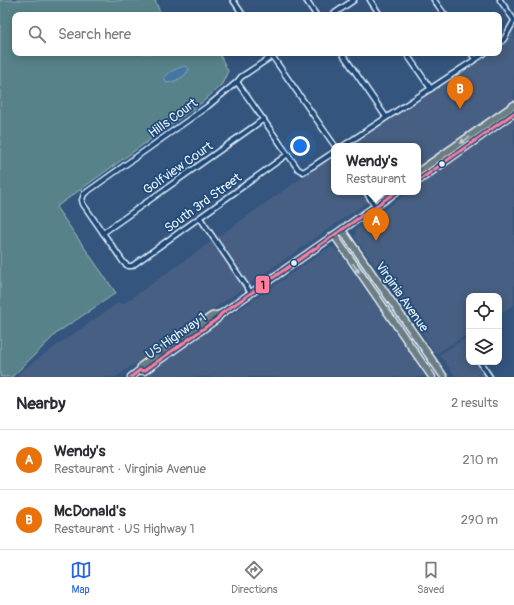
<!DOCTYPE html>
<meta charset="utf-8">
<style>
:root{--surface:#fff;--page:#f7f7f7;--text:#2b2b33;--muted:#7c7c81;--line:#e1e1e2;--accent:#2563eb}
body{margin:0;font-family:Pangolin,sans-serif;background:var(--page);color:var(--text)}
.controls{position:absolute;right:12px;bottom:12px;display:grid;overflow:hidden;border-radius:8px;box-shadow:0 2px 10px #0003}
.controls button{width:36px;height:36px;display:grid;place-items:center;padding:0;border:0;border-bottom:1px solid var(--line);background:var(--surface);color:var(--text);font:20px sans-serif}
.you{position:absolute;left:300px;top:146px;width:14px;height:14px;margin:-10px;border:3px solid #fff;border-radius:50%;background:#1a73e8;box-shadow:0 0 0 6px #1a73e833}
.badge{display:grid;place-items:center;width:26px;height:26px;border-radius:50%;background:var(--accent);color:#fff;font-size:13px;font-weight:700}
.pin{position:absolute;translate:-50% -33px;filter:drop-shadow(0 1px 2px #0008)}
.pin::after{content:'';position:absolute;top:21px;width:14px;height:12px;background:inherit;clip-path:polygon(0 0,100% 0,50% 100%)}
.popup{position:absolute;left:331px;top:143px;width:90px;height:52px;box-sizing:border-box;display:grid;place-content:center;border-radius:8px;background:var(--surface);filter:drop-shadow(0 1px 3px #0005);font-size:13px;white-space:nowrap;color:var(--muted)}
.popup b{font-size:15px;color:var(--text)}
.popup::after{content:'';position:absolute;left:50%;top:100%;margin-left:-8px;border:8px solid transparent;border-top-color:var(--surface)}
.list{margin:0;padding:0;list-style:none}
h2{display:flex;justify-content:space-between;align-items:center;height:52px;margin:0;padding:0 16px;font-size:17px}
h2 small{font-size:13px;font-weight:400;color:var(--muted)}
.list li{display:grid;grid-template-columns:26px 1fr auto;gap:12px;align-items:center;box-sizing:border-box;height:60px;padding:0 16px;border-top:1px solid var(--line)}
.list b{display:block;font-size:15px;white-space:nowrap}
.list p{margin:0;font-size:13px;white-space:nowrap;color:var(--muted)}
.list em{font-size:13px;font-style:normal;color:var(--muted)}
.icon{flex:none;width:22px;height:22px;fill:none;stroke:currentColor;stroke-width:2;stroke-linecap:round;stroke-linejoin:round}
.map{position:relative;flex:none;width:514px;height:377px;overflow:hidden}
.search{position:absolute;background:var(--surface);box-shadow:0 2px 10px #0003;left:12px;right:12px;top:12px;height:44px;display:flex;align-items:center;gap:10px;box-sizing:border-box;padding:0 14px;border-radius:8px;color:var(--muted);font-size:15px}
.sheet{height:172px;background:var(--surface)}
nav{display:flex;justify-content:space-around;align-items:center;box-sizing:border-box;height:56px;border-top:1px solid var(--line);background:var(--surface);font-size:11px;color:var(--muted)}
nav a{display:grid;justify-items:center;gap:2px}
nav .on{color:var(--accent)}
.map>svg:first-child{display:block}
.built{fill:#465f82}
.green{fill:#588289;stroke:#a0bac0}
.water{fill:#4576a2;stroke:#86a7c4}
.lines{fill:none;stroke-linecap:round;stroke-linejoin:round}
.street-casing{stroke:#e8f1f8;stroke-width:7}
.primary-casing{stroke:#e8f1f8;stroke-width:9}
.street{stroke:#1f4a7a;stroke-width:4}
.primary{stroke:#6c7e84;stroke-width:6}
.bus-1-casing{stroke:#1f4a7a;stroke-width:6}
.bus-1{stroke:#ff809e;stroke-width:3}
.oneway{fill:#c3ced5}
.bus-dot{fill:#e8f1f8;stroke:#1f4a7a;stroke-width:1.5}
.labels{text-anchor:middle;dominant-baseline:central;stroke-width:3.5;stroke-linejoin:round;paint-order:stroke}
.street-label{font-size:13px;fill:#e8f1f8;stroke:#1f4a7a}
.line-badge{stroke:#1f4a7a;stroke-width:1.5}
.pale-badge-label{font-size:11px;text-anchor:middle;font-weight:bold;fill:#111}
</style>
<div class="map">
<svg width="514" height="377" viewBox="0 0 514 377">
<rect width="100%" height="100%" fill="#34557e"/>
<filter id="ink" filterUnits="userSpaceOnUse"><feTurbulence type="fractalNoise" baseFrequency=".025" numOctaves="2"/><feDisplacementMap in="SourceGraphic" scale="8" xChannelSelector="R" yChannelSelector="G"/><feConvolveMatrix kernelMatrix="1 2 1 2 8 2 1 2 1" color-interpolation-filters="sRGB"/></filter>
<g filter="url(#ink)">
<g class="built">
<polygon points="514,33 514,99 418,167 418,146 349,146 491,53 499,53 499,48 508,41 512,34"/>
<polygon points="514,119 514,305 499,314 499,296 469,296 469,333 436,354 394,292 355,238 356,230 409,192 418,192 418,186"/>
<polygon points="334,156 334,192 363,192 369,201 248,285 216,238 310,172"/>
<polygon points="212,241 244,288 116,377 16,377 22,370 119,302 121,304 123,304"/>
<polygon points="333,247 338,251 405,346 425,377 141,377 327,249"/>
<polygon points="469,336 469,339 466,341 469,345 469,362 477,362 487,377 456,377 445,362 439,355"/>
</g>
<polygon class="green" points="0,0 155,0 161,15 15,15 15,53 197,53 199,54 201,53 219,53 228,71 222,84 204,101 56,207 116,293 58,332 12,377 0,377"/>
<path class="water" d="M185 66 187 67 189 69C186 77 174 82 167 83 166 82 164 78 165 76 168 72 180 67 185 66Z"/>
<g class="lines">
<defs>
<g id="street">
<polyline points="233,0 243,15"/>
<polyline points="306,0 316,15"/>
<polyline points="370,0 380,15"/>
<polyline points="434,0 445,15"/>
<polyline points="500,0 514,20"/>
<polyline points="332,15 354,0"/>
<polyline points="499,44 504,39 514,21"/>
<polyline points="270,53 335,146"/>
<polyline points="277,53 241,77 237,82 208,106 84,194 82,200 83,204 124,263 128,266 132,266 288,154"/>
<polyline points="342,53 386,117"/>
<polyline points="406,53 431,89"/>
<polyline points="471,53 475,59"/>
<polyline points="237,82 298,169 303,172 313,166 334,152"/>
<polyline points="343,146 485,53"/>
<polyline points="366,192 375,206"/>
<polyline points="200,218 251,293"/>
<polyline points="103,233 264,119"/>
<polyline points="480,362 490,377"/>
</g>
<g id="primary">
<polyline points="418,172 514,105"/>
<polyline points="418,181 514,113"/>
<polyline points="342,230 444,377"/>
<polyline points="334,235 432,377"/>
<polyline points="140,370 144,371 217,319 221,314 396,192"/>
<polyline points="131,377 140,370 141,366 212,316 221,314"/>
</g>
</defs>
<use href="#street" class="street-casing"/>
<use href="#primary" class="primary-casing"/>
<use href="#street" class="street"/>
<use href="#primary" class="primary"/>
<defs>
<g id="bus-1">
<polyline points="418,181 514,113"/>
<polyline points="131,377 140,370 144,371 217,319 221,314 396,192"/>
</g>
</defs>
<use href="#bus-1" class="bus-1-casing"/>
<use href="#bus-1" class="bus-1"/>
</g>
<defs><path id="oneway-solid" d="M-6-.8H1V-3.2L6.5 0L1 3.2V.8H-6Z"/></defs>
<g class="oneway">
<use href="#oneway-solid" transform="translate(465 140) rotate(145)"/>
<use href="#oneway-solid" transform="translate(356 268) rotate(55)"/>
</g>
</g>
<g class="bus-dot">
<circle cx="442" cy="164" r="3.5"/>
<circle cx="294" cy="263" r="3.5"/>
</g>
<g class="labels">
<g class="street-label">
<text transform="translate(173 118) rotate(-36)">Hills Court</text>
<text transform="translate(178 168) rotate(-35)">Golfview Court</text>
<text transform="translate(203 203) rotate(-36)">South 3rd Street</text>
<text transform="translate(402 297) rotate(55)">Virginia Avenue</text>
<text transform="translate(176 336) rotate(-35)">US Highway 1</text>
</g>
</g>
<rect class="line-badge" x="255" y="275" width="15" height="19" rx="4" fill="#ff809e"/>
<g class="pale-badge-label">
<text x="263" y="289">1</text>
</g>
</svg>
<div class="controls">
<button><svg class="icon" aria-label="locate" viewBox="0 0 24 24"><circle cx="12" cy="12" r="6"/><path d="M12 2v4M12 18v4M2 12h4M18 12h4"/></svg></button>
<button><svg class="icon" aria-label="layers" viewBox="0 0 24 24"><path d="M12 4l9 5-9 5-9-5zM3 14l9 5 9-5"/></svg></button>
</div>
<div class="you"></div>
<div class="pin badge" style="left:376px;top:241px;background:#e8710a">A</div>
<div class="popup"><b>Wendy's</b>Restaurant</div>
<div class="pin badge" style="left:460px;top:109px;background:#e8710a">B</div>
<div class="search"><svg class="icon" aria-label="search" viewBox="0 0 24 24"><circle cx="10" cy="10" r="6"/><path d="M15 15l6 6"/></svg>Search here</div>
</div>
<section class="sheet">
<h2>Nearby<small>2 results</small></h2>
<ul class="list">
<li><span class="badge" style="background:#e8710a">A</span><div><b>Wendy's</b><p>Restaurant · Virginia Avenue</p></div><em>210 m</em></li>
<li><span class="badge" style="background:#e8710a">B</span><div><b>McDonald's</b><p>Restaurant · US Highway 1</p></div><em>290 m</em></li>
</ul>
</section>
<nav>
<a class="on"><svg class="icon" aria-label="map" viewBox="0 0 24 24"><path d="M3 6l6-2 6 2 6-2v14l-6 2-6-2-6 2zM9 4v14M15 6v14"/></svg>Map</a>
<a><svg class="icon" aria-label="directions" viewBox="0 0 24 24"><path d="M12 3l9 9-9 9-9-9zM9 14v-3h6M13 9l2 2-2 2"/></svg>Directions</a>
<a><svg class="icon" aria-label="saved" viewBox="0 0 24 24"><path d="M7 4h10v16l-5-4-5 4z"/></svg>Saved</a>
</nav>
